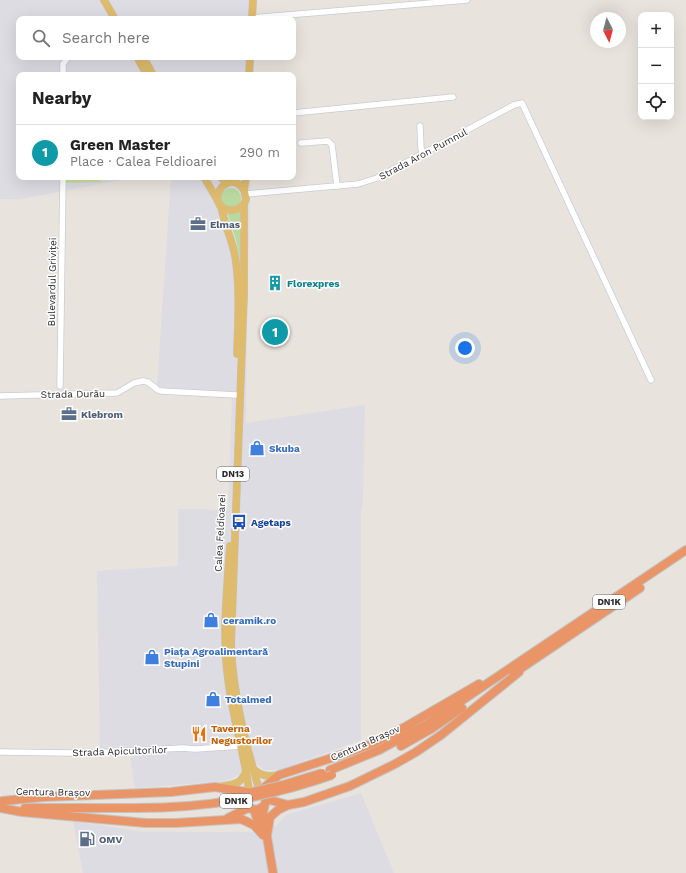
<!DOCTYPE html>
<meta charset="utf-8">
<style>
:root{--surface:#fff;--page:#f2f2f2;--text:#222;--muted:#767676;--line:#e0e0e0;--accent:#5077e3}
body{margin:0;font-family:"Work Sans",sans-serif;background:var(--page);color:var(--text)}
.controls{position:absolute;right:12px;top:12px;display:grid;overflow:hidden;border-radius:8px;box-shadow:0 4px 16px #0002}
.controls button{width:36px;height:36px;display:grid;place-items:center;padding:0;border:0;border-bottom:1px solid var(--line);background:var(--surface);color:var(--text);font:20px sans-serif}
.compass{position:absolute;left:590px;top:12px;width:36px;height:36px;border-radius:50%;background:var(--surface);box-shadow:0 4px 16px #0002;rotate:174deg}
.you{position:absolute;left:465px;top:348px;width:14px;height:14px;margin:-10px;border:3px solid #fff;border-radius:50%;background:#1a73e8;box-shadow:0 0 0 6px #1a73e833}
.badge{display:grid;place-items:center;width:26px;height:26px;border-radius:50%;background:var(--accent);color:#fff;font-size:13px;font-weight:700}
.pin{position:absolute;translate:-50% -50%;border:2px solid #fff;box-shadow:0 1px 4px #0006}
.list{margin:0;padding:0;list-style:none}
h2{display:flex;justify-content:space-between;align-items:center;height:52px;margin:0;padding:0 16px;font-size:17px}
h2 small{font-size:13px;font-weight:400;color:var(--muted)}
.list li{display:grid;grid-template-columns:26px 1fr auto;gap:12px;align-items:center;box-sizing:border-box;height:56px;padding:0 16px;border-top:1px solid var(--line)}
.list b{display:block;font-size:15px;white-space:nowrap}
.list p{margin:0;font-size:13px;white-space:nowrap;color:var(--muted)}
.list em{font-size:13px;font-style:normal;color:var(--muted)}
.icon{flex:none;width:22px;height:22px;fill:none;stroke:currentColor;stroke-width:2;stroke-linecap:round;stroke-linejoin:round}
.map{position:relative;flex:none;width:686px;height:873px;overflow:hidden}
.search{position:absolute;background:var(--surface);box-shadow:0 4px 16px #0002;left:16px;top:16px;width:280px;height:44px;display:flex;align-items:center;gap:10px;box-sizing:border-box;padding:0 14px;border-radius:8px;color:var(--muted);font-size:15px}
.panel{position:absolute;background:var(--surface);box-shadow:0 4px 16px #0002;left:16px;top:72px;width:280px;height:108px;border-radius:8px}
.map>svg:first-child{display:block}
.industrial{fill:#dedce3}
.green{fill:#b8d9a0}
.pitch{fill:#c8df9d}
.lines{fill:none;stroke-linecap:round;stroke-linejoin:round}
.minor-casing{stroke:#c8ccd5;stroke-width:7}
.major-casing{stroke:#c3c3c3;stroke-width:8}
.highway-casing{stroke:#c3c3c3;stroke-width:10}
.minor{stroke:#fff;stroke-width:5.5}
.major{stroke:#dfbb6d;stroke-width:7}
.highway{stroke:#ea9567;stroke-width:8}
.highway-bridge-casing{stroke:#c3c3c3;stroke-width:10;stroke-linecap:butt}
.highway-bridge{stroke:#ea9567;stroke-width:8}
.labels{text-anchor:middle;dominant-baseline:central;stroke-width:3;stroke-linejoin:round;paint-order:stroke}
.shield{fill:#fff;stroke:#696969;stroke-width:1}
.shield-label{font-size:9px;font-weight:bold;fill:#292929}
.street-label{font-size:10px;fill:#292929;stroke:#fff}
.service-label{font-size:10px;font-weight:bold;fill:#4e5e75;stroke:#fff;text-anchor:start}
.culture-label{font-size:10px;font-weight:bold;fill:#0d838f;stroke:#fff;text-anchor:start}
.shop-label{font-size:10px;font-weight:bold;fill:#366cbe;stroke:#fff;text-anchor:start}
.transit-label{font-size:10px;font-weight:bold;fill:#164399;stroke:#fff;text-anchor:start}
.food-label{font-size:10px;font-weight:bold;fill:#c56008;stroke:#fff;text-anchor:start}
</style>
<div class="map">
<svg width="686" height="873" viewBox="0 0 686 873">
<rect width="100%" height="100%" fill="#e9e3dd"/>
<g class="industrial">
<polygon points="0,0 255,0 255,19 19,19 19,57 254,57 254,75 19,75 19,177 138,177 21,199 0,199"/>
<polygon points="171,177 251,177 247,301 246,423 365,405 363,501 361,512 361,740 279,770 264,770 257,764 243,763 240,774 226,781 136,788 134,784 130,755 100,753 97,571 178,566 178,509 228,510 232,396 157,387"/>
<polygon points="361,793 394,873 83,873 73,821 145,832 252,832 277,825 286,815"/>
</g>
<g class="green">
<circle cx="231" cy="198" r="10"/>
<polygon points="243,208 241,263 235,236 227,213"/>
</g>
<polygon class="pitch" points="66,177 101,177 101,182 66,183"/>
<g class="lines">
<defs>
<g id="minor">
<polyline points="252,18 467,0"/>
<polyline points="63,75 63,64 68,57"/>
<polyline points="293,113 453,97"/>
<polyline points="420,126 421,149 423,154"/>
<polyline points="301,143 328,141 332,145 337,186"/>
<polyline points="246,194 358,184 377,178 514,105 522,103 651,380"/>
<polyline points="60,386 63,177"/>
<polyline points="0,396 117,393 134,383 143,381 148,382 158,390 161,391 236,395"/>
<polyline points="0,752 72,753 111,752 182,748 195,749 241,746"/>
</g>
<g id="major">
<polyline points="104,0 115,19"/>
<polyline points="252,19 253,0"/>
<polyline points="137,57 147,75"/>
<polyline points="143,57 153,75"/>
<polyline points="249,75 250,57"/>
<polyline points="204,177 218,201"/>
<polyline points="220,177 224,180 226,184"/>
<path d="M246 177 244 190 246 199 244 204V293L231 645C233 694 245 742 259 789"/>
<path d="M244 204C240 208 236 211 230 210 203 207 226 165 244 190"/>
<path d="M221 206C224 225 234 243 236 262 240 292 238 324 237 354"/>
<path d="M230 546C227 589 222 637 228 678 232 716 244 752 249 790"/>
<path d="M253 769C261 776 268 777 279 775"/>
<path d="M223 786C234 785 242 783 246 771"/>
</g>
<g id="highway">
<polyline points="514,673 640,588"/>
<polyline points="401,746 431,729 462,708"/>
<polyline points="330,770 379,750 427,724 686,550"/>
<polyline points="261,790 279,775 347,753 374,743 405,727 479,684"/>
<polyline points="262,790 266,796 266,799 263,813 273,873"/>
<polyline points="246,793 244,802 248,808 257,810 264,806"/>
<polyline points="266,799 288,805"/>
<polyline points="2,801 44,797 171,792 215,787 247,792"/>
<polyline points="1,808 22,812 146,823 176,823 241,819 254,825 263,835"/>
<polyline points="25,808 137,808"/>
<polyline points="254,810 262,832"/>
<polyline points="228,818 248,808"/>
<polyline points="267,835 270,817 278,810 288,805 304,802 350,786 395,764 416,752 441,735 519,672"/>
</g>
</defs>
<use href="#minor" class="minor-casing"/>
<use href="#major" class="major-casing"/>
<use href="#highway" class="highway-casing"/>
<use href="#minor" class="minor"/>
<use href="#major" class="major"/>
<use href="#highway" class="highway"/>
<defs>
<g id="highway-bridge">
<polyline points="252,792 283,785 322,773"/>
<path d="M137 808C206 808 266 798 332 775"/>
</g>
</defs>
<use href="#highway-bridge" class="highway-bridge-casing"/>
<use href="#highway-bridge" class="highway-bridge"/>
</g>
<defs>
<symbol id="office-bare" viewBox="-9 -9 18 18"><path d="M-6-3h4V-5.5h4V-3h4V5H-6ZM-1-4.5V-3h2v-1.5ZM-6 0V1H6V0Z" fill="#5c6f8a" stroke="#fff" stroke-width="2.5" paint-order="stroke"/></symbol>
<symbol id="building-bare" viewBox="-9 -9 18 18"><path d="M-4-6H4V6H1V3H-1V6H-4ZM-2.5-4.3h1.7v1.8h-1.7ZM.8-4.3h1.7v1.8H.8ZM-2.5-1h1.7V.8h-1.7ZM.8-1h1.7V.8H.8Z" fill="#0f9aa8" stroke="#fff" stroke-width="2.5" paint-order="stroke"/></symbol>
<symbol id="shop-bare" viewBox="-9 -9 18 18"><path d="M-5-2.5h2.3a2.7 3.5 0 0 1 5.4 0H5L5.5 6h-11ZM-1.5-2.5h3a1.5 2.3 0 0 0-3 0Z" fill="#3f7fe0" stroke="#fff" stroke-width="2.5" paint-order="stroke"/></symbol>
<symbol id="bus-bare" viewBox="-9 -9 18 18"><path d="M-5-6H5V4H4V6H2V4H-2V6H-4V4H-5ZM-3.5-4V0h7V-4ZM-3.5 1.2v1.5H-2V1.2ZM2 1.2v1.5H3.5V1.2Z" fill="#1a4fb4" stroke="#fff" stroke-width="2.5" paint-order="stroke"/></symbol>
<symbol id="restaurant-bare" viewBox="-9 -9 18 18"><path d="M-5-6h1v4h1v-4h1v4h1v-4h1v5L-1.5 .5V6h-2V.5L-5-1ZM5-6V6H3V1.5H1.5Q1.5-4 5-6Z" fill="#e8710a" stroke="#fff" stroke-width="2.5" paint-order="stroke"/></symbol>
<symbol id="fuel-bare" viewBox="-9 -9 18 18"><path d="M-5.5-6h7V0h2V4h1.3V-2.5L3-4.5l.8-.8L6-3V5H2.5V1h-1V6h-7ZM-4.2-4.7v3.2H.2V-4.7Z" fill="#5c6f8a" stroke="#fff" stroke-width="2.5" paint-order="stroke"/></symbol>
</defs>
<g fill-rule="evenodd">
<use href="#office-bare" x="187" y="213" width="22" height="22"/>
<use href="#building-bare" x="264" y="272" width="22" height="22"/>
<use href="#office-bare" x="58" y="403" width="22" height="22"/>
<use href="#shop-bare" x="246" y="437" width="22" height="22"/>
<use href="#bus-bare" x="228" y="511" width="22" height="22"/>
<use href="#shop-bare" x="200" y="609" width="22" height="22"/>
<use href="#shop-bare" x="141" y="646" width="22" height="22"/>
<use href="#shop-bare" x="202" y="688" width="22" height="22"/>
<use href="#restaurant-bare" x="188" y="723" width="22" height="22"/>
<use href="#fuel-bare" x="76" y="828" width="22" height="22"/>
</g>
<g class="labels">
<g class="shield">
<rect x="217" y="467" width="32" height="14" rx="3"/>
<rect x="593" y="595" width="32" height="14" rx="3"/>
<rect x="220" y="794" width="32" height="14" rx="3"/>
</g>
<g class="shield-label">
<text x="233" y="474">DN13</text>
<text x="609" y="602">DN1K</text>
<text x="236" y="801">DN1K</text>
</g>
<g class="street-label">
<text transform="translate(423 154) rotate(-28)">Strada Aron Pumnul</text>
<text transform="translate(52 282) rotate(-89)">Bulevardul Griviței</text>
<text transform="translate(73 394) rotate(-1)">Strada Durău</text>
<text transform="translate(220 533) rotate(-87)">Calea Feldioarei</text>
<text transform="translate(365 743) rotate(-24)">Centura Brașov</text>
<text transform="translate(120 751) rotate(-2)">Strada Apicultorilor</text>
<text transform="translate(53 792) rotate(1)">Centura Brașov</text>
</g>
<g class="service-label">
<text x="210" y="224">Elmas</text>
<text x="81" y="414">Klebrom</text>
<text x="99" y="839">OMV</text>
</g>
<g class="culture-label">
<text x="287" y="283">Florexpres</text>
</g>
<g class="shop-label">
<text x="269" y="448">Skuba</text>
<text x="223" y="620">ceramik.ro</text>
<text x="164" y="651">Piața Agroalimentară<tspan x="164" dy="12">Stupini</tspan></text>
<text x="225" y="699">Totalmed</text>
</g>
<g class="transit-label">
<text x="251" y="522">Agetaps</text>
</g>
<g class="food-label">
<text x="211" y="728">Taverna<tspan x="211" dy="12">Negustorilor</tspan></text>
</g>
</g>
</svg>
<div class="controls">
<button>+</button>
<button>−</button>
<button><svg class="icon" aria-label="locate" viewBox="0 0 24 24"><circle cx="12" cy="12" r="6"/><path d="M12 2v4M12 18v4M2 12h4M18 12h4"/></svg></button>
</div>
<svg class="compass" viewBox="-18 -18 36 36"><path d="M0-13l5 13h-10z" fill="#e53935"/><path d="M0 13l5-13h-10z" fill="#767676"/></svg>
<div class="you"></div>
<div class="pin badge" style="left:275px;top:332px;background:#0f9aa8">1</div>
<div class="search"><svg class="icon" aria-label="search" viewBox="0 0 24 24"><circle cx="10" cy="10" r="6"/><path d="M15 15l6 6"/></svg>Search here</div>
<section class="panel">
<h2>Nearby<small></small></h2>
<ul class="list">
<li><span class="badge" style="background:#0f9aa8">1</span><div><b>Green Master</b><p>Place · Calea Feldioarei</p></div><em>290 m</em></li>
</ul>
</section>
</div>
